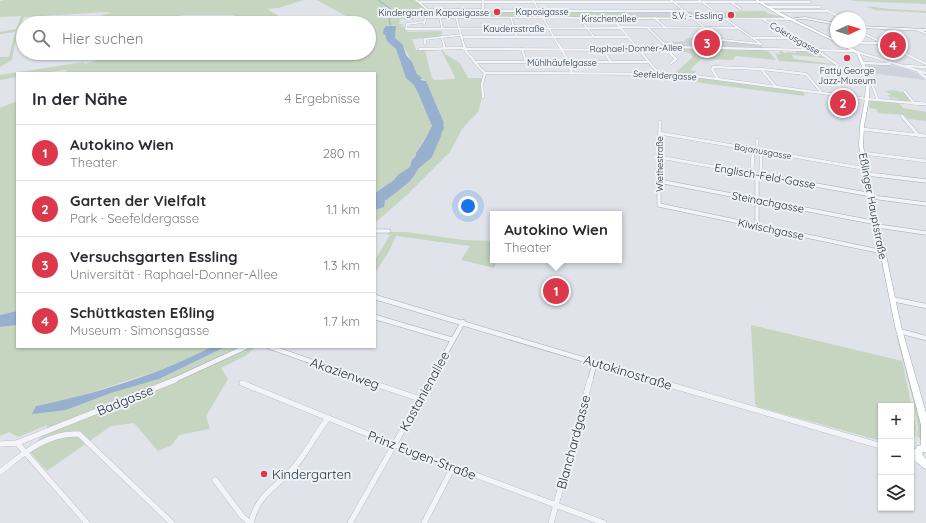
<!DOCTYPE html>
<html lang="de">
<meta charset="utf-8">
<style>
:root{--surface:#fff;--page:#f2f2f3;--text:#2b2b33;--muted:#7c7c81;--line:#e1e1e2;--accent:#dc384c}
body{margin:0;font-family:Quicksand,sans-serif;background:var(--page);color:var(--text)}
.controls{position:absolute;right:12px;bottom:12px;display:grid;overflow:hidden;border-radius:0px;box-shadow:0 1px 3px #0004}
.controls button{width:36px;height:36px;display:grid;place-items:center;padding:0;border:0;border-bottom:1px solid var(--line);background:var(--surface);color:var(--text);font:20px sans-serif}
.compass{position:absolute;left:830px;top:12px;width:36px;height:36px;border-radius:50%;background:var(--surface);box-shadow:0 1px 3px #0004;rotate:86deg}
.you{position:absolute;left:468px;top:206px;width:14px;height:14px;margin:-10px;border:3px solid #fff;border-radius:50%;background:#1a73e8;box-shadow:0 0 0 6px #1a73e833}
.badge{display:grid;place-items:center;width:26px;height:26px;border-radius:50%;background:var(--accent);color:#fff;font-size:13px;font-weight:700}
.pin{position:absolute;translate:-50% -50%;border:2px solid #fff;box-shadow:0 1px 4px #0006}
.popup{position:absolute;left:490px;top:211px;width:132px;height:52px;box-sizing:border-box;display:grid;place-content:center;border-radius:0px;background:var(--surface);filter:drop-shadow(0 1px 3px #0005);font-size:13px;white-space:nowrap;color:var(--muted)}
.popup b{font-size:15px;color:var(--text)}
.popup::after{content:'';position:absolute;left:50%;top:100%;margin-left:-8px;border:8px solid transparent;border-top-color:var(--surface)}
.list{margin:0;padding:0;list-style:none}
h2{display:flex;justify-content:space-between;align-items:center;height:52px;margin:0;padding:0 16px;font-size:17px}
h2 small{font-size:13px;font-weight:400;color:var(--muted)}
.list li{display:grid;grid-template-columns:26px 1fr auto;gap:12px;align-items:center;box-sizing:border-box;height:56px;padding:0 16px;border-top:1px solid var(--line)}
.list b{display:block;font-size:15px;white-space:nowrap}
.list p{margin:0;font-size:13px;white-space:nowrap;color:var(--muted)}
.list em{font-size:13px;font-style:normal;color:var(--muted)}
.icon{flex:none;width:22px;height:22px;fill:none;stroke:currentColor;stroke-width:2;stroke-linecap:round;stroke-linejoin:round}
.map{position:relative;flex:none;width:926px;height:523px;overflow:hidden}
.search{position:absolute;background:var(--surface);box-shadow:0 1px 3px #0004;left:16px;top:16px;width:360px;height:44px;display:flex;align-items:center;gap:10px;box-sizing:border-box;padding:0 14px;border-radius:22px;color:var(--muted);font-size:15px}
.panel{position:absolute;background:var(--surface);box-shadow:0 1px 3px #0004;left:16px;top:72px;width:360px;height:276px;border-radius:0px}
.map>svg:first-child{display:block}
.built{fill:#cdd2dc}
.green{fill:#c5d5c0;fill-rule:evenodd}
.water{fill:#97b0ce}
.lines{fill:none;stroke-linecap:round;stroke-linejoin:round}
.stream{stroke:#97b0ce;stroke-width:1}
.minor-far5-casing{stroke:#a4aab5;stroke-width:2.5}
.minor-far4-casing{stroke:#a4aab5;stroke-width:3}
.minor-far3-casing{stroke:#a4aab5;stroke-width:3.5}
.minor-far2-casing{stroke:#a4aab5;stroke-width:4.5}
.minor-far1-casing{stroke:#a4aab5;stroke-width:5.5}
.minor-casing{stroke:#a4aab5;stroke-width:6}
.tertiary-casing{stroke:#a4aab5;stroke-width:1}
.primary-casing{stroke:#9ea7b7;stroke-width:1}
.minor-far5{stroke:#f3f4f8;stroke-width:2}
.minor-far4{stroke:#f3f4f8;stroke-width:2.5}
.minor-far3{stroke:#f3f4f8;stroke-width:3}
.minor-far2{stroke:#f3f4f8;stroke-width:3.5}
.minor-far1{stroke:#f3f4f8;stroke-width:4.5}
.minor{stroke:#f3f4f8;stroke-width:5.5}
.tertiary{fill:#f3f4f8;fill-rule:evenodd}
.primary{fill:#fff;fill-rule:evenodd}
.poi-dot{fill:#dc384c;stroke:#eff3f7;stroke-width:1.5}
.labels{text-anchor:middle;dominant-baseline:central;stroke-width:4;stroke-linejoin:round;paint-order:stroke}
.far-street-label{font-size:9px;fill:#263043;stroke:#eff3f7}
.far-poi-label{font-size:9px;fill:#263043;stroke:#eff3f7;text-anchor:end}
.street-label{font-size:11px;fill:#263043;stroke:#eff3f7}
.near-street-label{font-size:13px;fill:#263043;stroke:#eff3f7}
.near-poi-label{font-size:13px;fill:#263043;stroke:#eff3f7;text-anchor:start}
</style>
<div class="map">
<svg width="926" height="523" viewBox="0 0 926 523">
<rect width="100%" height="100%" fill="#e0e3ea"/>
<g class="built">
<polygon points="648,12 649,14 649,12 682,12 688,16 630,16 627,13"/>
<polygon points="686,38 712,39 760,45 765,48 668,47 663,42 685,41"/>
<polygon points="866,64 889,65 904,68 916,73 925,80 870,73"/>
</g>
<g class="green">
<path d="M4 0H304L278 8 267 9 284 19 351 23V20L356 19 346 16 317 0H415L427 10 425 18H415L413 20 400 19 399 24H404L401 26 405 27 407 32 441 31 442 37 412 39 416 50 442 49 445 54 460 63 468 78H483L482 83 479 84 482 86V97L478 112 462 129 450 152 408 194 375 223V210L414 176H398L394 180 375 193V73H65L67 70H65L43 73H17V77L0 80V75L84 62 85 64 119 53H369V23H230L234 15H184L161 19 152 17 120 23H103L93 20V18L110 13 107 12 24 17 15 44 12 60 0 67V57H9L15 32 0 34V32L16 29 21 16 0 17V1ZM391 25 396 27 395 38 403 45 420 79 425 80 427 85 437 106 443 124 441 135 432 154 428 159 416 153 432 126 424 104 414 85 406 78 396 49 389 43 384 34V28ZM441 50 455 77 454 79 434 80 432 78 425 51Z"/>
<polygon points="852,0 926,0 926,4 853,1"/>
<polygon points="865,6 890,9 926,11 926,13 875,10"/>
<polygon points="429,11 537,11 540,17 428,17"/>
<polygon points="540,11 624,11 629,16 688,16 690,18 544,17"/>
<polygon points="764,11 769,14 784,17 694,18 687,12"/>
<polygon points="668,48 762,50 768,51 776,60 735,56 733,60 701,59 690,70 697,71 693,74 694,75 675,73 693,57 690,53 669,50"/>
<path d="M795 50 809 51 813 55 824 56 836 65 779 61 775 53 780 54 779 51 784 52 786 54V52L796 53ZM792 55 826 58 833 64 794 59Z"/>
<polygon points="663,75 680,75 804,91 804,96 663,78"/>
<polygon points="893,90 905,93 913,102 890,99 889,98 899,99 897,98 889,97 888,95 891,95 890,94 885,91"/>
<polygon points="870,100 899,103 903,108 926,112 926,121 908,119 904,115 879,113 876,109 869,108"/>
<polygon points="17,101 17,311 0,315 0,108"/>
<polygon points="389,232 407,232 464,240 493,241 493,260 497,260 494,268 461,260 470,246 396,236 388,253 375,273 375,260 390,235 387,234"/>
<polygon points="17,325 17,347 211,347 194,356 157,371 71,399 36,406 66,410 111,393 159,379 225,347 256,347 245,356 221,368 228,379 206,416 210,429 179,435 172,445 158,451 134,423 111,426 47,471 29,451 47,430 47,425 18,437 9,432 0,436 0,327"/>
<polygon points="751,325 902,361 916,427 915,437 911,440 911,406 881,406 881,441 758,407 755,404"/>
<polygon points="896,335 898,339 919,416 923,434 922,440 917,436 918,427 913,400"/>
</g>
<g class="water">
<path d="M387 26H396L395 38 403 45 406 55 412 62 417 74 422 78 420 80 426 81 444 123 443 124 444 128 441 134V136L432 157 418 169 414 176 408 183 385 201 384 207 375 210V193L394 180 398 175 410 167 412 160 416 156V153C422 145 427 135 432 126L419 95 414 85 406 78 396 49 387 41 385 35 383 34 384 28Z"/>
<polygon points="17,311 17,325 0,327 0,315"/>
<path d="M211 347H225L159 379 111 393 66 410 32 414 36 406C94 394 158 375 211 347Z"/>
</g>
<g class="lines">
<g class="stream">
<polyline points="378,0 392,10 392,13"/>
<polyline points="391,26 389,20 392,16"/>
</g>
<defs>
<g id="minor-far5">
<polyline points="416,0 428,10 424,24"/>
<polyline points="533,0 559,46"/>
<polyline points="671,0 704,27"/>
<polyline points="699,0 712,9"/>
<polyline points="419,2 810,2"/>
<polyline points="732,3 741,9"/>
<polyline points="769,7 820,7"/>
<polyline points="428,10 483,10 483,0"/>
<polyline points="826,10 842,18"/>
<polyline points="495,11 685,11"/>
<polyline points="775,11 828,11"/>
<polyline points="427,17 790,19"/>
<polyline points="440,17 442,28"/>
<polyline points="456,17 464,46"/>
<polyline points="511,18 517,37"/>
<polyline points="579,18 594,37"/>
<polyline points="612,18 636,46"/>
<polyline points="655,18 666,28"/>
<polyline points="726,19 761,44"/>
<polyline points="763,19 793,38 810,46"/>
<polyline points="423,22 407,24 406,29 621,28"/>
<polyline points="620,27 738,28"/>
<polyline points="648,28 666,46"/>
<polyline points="700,28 713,39 761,44"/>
<polyline points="918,30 926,33"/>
<polyline points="860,32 890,46"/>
<polyline points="442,37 444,46"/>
<polyline points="461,37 628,37"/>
<polyline points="752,38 791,38"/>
<polyline points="840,43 879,43"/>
<polyline points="425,44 425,39 461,35"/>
</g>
<g id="minor-far4">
<polyline points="444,45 444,48"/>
<path d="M464 45C467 57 469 53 474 61 478 66 480 69 485 73L482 84 483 97"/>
<polyline points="559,45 569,62"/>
<polyline points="635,45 659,74"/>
<polyline points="665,45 667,47"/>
<polyline points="808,45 838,65 833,72 844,96"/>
<polyline points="887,45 926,64"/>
<polyline points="420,49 464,48"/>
<polyline points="464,49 658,50 666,49 667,47 855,51"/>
<polyline points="522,49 526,62"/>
<polyline points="602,49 611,62"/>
<polyline points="666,49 676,59 671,63"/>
<polyline points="857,52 926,73"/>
<polyline points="475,62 649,62"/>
<polyline points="568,62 572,73"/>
<polyline points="862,63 890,64"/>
<polyline points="906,66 926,67"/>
<polyline points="919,72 926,78"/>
<polyline points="485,73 680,74 867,99 924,104"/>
<polyline points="718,79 712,69 713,67 761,69"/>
<polyline points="868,81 871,82 878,100"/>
<polyline points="776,87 761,69 806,74 822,93"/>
<polyline points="905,92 914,103"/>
</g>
<g id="minor-far3">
<polyline points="912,103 926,104"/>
<polyline points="902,116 919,136"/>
<polyline points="862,129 926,136"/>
<polyline points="659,133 867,169"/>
<polyline points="757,140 757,150"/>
<polyline points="761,151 761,176"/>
<polyline points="863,153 926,161"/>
<polyline points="659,157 766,176"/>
<polyline points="752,174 753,150"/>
<polyline points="867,174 885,176"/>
<polyline points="659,176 660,122"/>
</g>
<g id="minor-far2">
<polyline points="659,175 659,205 883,252"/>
<polyline points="760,175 872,195"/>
<polyline points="876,175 926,181"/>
<polyline points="659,181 877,223"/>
<polyline points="872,197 926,204"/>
<polyline points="757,226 757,175"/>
<polyline points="878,226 926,233"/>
<polyline points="375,231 389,231"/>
</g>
<g id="minor-far1">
<polyline points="375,297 656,381"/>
<polyline points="892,299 926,306"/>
<polyline points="375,317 453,340"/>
<polyline points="899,331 926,338"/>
<polyline points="270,347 367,381"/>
<polyline points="172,381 246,347"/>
<polyline points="430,381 463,322"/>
<polyline points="590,381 595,362"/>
</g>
<g id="minor">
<polyline points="364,380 420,399"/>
<polyline points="653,380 881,446"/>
<polyline points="242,383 395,445 604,523"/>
<polyline points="17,443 87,523"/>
<polyline points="0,444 17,443 175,380"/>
<polyline points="911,451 919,452"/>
<polyline points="911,457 920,461"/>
<path d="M0 472C23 454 47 432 79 434L172 523"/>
<polyline points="215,480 242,516 250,523"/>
<path d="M251 523C257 494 279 486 296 465 308 450 317 433 328 418"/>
<polyline points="350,523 431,380"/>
<polyline points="424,523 453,467"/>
<polyline points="551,523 590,380"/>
</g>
<g id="tertiary">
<polygon points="805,17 836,23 836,25 805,19 790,20 789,19"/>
<polygon points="860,26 926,29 926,31 860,28"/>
</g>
<g id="primary">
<polygon points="755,0 758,0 781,13 836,40 836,42 779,15"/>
<path d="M837 42H841L859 52 869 74 870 81 869 99 864 126 863 146 901 326 926 413V452H923L922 454 926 459V469C920 467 916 460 914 454L917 446 921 445V425L895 326 859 146 860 126 865 99 866 81 865 74 857 54Z"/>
</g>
</defs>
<use href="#minor-far5" class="minor-far5-casing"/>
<use href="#minor-far4" class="minor-far4-casing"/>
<use href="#minor-far3" class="minor-far3-casing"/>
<use href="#minor-far2" class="minor-far2-casing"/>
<use href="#minor-far1" class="minor-far1-casing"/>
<use href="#minor" class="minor-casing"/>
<use href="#tertiary" class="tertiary-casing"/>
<use href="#primary" class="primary-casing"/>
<use href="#minor-far5" class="minor-far5"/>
<use href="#minor-far4" class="minor-far4"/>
<use href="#minor-far3" class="minor-far3"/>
<use href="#minor-far2" class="minor-far2"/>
<use href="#minor-far1" class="minor-far1"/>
<use href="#minor" class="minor"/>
<use href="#tertiary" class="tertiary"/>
<use href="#primary" class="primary"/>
</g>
<g class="poi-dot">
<circle cx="497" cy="12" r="4"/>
<circle cx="731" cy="15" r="4"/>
<circle cx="847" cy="58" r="4"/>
<circle cx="264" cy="474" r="4"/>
</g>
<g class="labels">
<g class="far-street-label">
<text x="542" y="11">Kaposigasse</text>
<text x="609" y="18">Kirschenallee</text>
<text x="514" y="28">Kaudersstraße</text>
<text transform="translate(795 38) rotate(30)">Colerusgasse</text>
<text transform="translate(636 48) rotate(-1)">Raphael-Donner-Allee</text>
<text x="562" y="62">Mühlhäufelgasse</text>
<text transform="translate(665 75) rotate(3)">Seefeldergasse</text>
<text transform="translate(763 151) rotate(10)">Bojanusgasse</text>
<text transform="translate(659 164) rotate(-90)">Wiethestraße</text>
</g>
<g class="far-poi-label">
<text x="489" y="12">Kindergarten Kaposigasse</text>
<text x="723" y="15">S.V. - Essling</text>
<text x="847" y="70" text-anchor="middle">Fatty George<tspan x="847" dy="10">Jazz-Museum</tspan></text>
</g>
<g class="street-label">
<text transform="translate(765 176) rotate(10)">Englisch-Feld-Gasse</text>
<text transform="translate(768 202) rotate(11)">Steinachgasse</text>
<text transform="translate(873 206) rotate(79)">Eßlinger Hauptstraße</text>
<text transform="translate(771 229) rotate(12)">Kiwischgasse</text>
</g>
<g class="near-street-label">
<text transform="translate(628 372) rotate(17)">Autokinostraße</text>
<text transform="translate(345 373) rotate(19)">Akazienweg</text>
<text transform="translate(424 391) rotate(-61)">Kastanienallee</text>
<text transform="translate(125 400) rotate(-22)">Badgasse</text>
<text transform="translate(573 442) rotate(-75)">Blanchardgasse</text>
<text transform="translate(422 455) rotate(21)">Prinz Eugen-Straße</text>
</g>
<g class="near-poi-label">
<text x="272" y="474">Kindergarten</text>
</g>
</g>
</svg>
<div class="controls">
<button>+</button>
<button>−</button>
<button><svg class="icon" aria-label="layers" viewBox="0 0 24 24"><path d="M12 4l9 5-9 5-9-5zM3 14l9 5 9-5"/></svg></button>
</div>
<svg class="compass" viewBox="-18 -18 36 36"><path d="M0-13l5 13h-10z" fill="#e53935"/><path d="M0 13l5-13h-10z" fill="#7c7c81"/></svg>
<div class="you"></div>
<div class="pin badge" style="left:556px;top:291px">1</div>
<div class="popup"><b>Autokino Wien</b>Theater</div>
<div class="pin badge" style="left:843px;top:103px">2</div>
<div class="pin badge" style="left:707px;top:43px">3</div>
<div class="pin badge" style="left:893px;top:45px">4</div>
<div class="search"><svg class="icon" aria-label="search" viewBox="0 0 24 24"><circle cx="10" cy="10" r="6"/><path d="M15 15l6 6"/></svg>Hier suchen</div>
<section class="panel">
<h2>In der Nähe<small>4 Ergebnisse</small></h2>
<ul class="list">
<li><span class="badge">1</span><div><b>Autokino Wien</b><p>Theater</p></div><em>280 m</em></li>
<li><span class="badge">2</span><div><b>Garten der Vielfalt</b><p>Park · Seefeldergasse</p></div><em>1.1 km</em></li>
<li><span class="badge">3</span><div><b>Versuchsgarten Essling</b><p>Universität · Raphael-Donner-Allee</p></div><em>1.3 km</em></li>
<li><span class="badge">4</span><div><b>Schüttkasten Eßling</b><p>Museum · Simonsgasse</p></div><em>1.7 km</em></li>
</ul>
</section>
</div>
